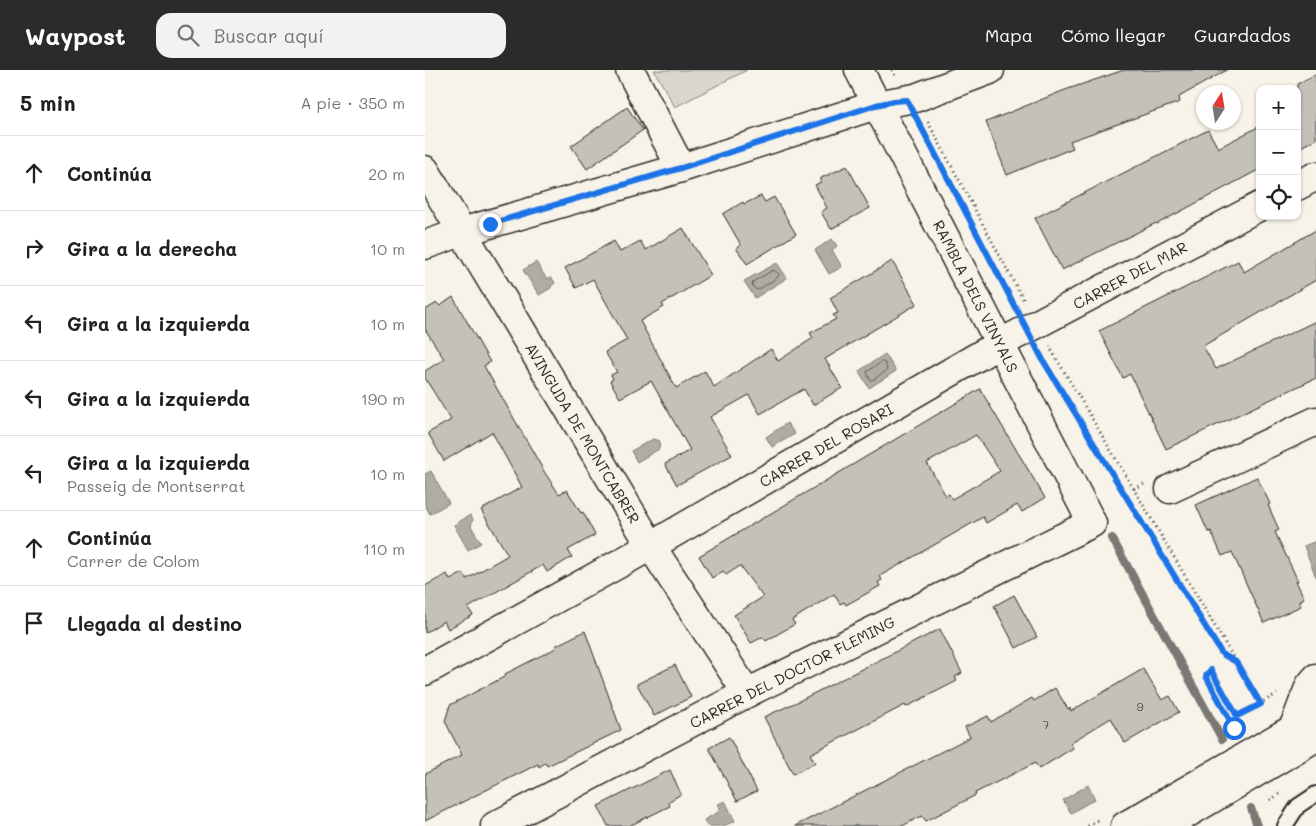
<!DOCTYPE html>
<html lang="es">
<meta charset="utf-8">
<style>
:root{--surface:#fff;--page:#f2f2f2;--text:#202124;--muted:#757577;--line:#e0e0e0;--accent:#2b2b2b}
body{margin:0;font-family:Mali,sans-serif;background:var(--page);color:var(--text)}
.controls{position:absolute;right:15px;top:15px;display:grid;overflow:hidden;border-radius:10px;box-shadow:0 1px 4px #0004}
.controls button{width:45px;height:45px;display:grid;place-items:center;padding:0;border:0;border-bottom:1px solid var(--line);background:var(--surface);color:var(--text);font:25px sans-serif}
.compass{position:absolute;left:771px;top:15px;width:45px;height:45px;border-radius:50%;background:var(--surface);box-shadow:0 1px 4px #0004;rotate:12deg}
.stop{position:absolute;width:15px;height:15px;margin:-11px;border:4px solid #1a73e8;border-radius:50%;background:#fff}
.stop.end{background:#1a73e8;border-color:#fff;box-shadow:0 1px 5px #0008}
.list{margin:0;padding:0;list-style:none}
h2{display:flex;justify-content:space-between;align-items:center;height:65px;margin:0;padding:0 20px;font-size:21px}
h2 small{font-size:16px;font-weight:400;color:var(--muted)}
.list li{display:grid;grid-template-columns:32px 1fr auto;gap:15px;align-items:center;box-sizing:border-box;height:75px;padding:0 20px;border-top:1px solid var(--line)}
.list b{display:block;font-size:19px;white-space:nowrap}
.list p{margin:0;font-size:16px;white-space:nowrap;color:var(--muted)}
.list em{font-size:16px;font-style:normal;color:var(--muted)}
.icon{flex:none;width:28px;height:28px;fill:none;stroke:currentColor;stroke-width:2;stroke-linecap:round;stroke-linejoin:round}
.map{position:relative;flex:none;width:891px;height:756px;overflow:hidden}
header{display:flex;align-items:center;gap:30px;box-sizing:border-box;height:70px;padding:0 25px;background:var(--accent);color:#fff}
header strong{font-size:24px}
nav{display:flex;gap:28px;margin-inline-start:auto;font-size:18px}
.search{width:350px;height:45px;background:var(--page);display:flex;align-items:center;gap:12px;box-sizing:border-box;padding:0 18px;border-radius:15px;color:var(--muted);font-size:19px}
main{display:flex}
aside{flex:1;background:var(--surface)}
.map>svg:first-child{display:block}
.green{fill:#dad6cc;stroke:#82807c}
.water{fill:#afaca4;stroke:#7a7874}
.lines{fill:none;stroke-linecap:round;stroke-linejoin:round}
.shore{stroke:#605f5b;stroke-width:1}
.stream{stroke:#7a7874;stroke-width:8}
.building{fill:#c4c1b9;stroke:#2b2b2b;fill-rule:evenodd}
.service-casing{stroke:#2b2b2b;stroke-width:18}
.minor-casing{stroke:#2b2b2b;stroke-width:31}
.primary-casing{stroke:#2b2b2b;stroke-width:31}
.path{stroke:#2b2b2b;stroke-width:3;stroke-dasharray:1 4;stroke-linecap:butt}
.service{stroke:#f7f3e8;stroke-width:14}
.minor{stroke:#f7f3e8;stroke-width:28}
.primary{stroke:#f7f3e8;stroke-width:28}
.route{stroke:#1a73e8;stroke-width:6}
.labels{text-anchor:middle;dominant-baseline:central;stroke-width:4;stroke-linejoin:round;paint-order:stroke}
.number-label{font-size:12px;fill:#51504e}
.street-label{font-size:15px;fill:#2b2b2b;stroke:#f7f3e8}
</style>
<header>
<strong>Waypost</strong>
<div class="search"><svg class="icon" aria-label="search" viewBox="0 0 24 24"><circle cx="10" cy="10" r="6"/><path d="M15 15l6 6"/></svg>Buscar aquí</div>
<nav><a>Mapa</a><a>Cómo llegar</a><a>Guardados</a></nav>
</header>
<main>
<aside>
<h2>5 min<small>A pie · 350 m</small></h2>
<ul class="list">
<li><svg class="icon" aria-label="ahead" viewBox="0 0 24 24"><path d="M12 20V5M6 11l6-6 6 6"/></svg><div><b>Continúa</b></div><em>20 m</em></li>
<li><svg class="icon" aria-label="right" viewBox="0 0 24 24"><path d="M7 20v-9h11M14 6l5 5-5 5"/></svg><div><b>Gira a la derecha</b></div><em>10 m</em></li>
<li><svg class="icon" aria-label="left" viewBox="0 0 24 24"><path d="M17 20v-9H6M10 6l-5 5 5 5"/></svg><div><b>Gira a la izquierda</b></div><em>10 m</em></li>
<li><svg class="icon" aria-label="left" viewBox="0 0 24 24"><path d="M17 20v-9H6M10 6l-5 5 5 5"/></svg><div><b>Gira a la izquierda</b></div><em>190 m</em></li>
<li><svg class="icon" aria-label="left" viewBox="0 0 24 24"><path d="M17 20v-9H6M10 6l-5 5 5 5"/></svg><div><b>Gira a la izquierda</b><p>Passeig de Montserrat</p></div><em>10 m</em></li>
<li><svg class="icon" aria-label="ahead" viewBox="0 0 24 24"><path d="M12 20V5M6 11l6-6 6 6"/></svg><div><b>Continúa</b><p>Carrer de Colom</p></div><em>110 m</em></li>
<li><svg class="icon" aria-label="arrive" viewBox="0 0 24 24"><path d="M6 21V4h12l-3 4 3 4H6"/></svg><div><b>Llegada al destino</b></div></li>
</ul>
</aside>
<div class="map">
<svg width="891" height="756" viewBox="0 0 891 756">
<rect width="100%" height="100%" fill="#f7f3e8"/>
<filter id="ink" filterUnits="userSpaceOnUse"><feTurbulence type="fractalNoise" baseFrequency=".02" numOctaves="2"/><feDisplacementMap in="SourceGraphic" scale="10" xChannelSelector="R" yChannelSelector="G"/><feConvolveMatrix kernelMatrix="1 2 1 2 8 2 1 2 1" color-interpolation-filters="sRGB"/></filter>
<g filter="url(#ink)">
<polygon class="green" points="229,0 322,0 250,37"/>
<g class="water">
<polygon points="407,169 412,176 407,180 417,197 404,204 390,180"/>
<polygon points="111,192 121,208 127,208 130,213 126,216 126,218 114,225 98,200"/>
<polygon points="352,193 362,208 330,228 319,211"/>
<polygon points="460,284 471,301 444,318 434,301"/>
<polygon points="362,353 370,364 347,377 341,367"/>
<polygon points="228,369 235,371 234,379 212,392 206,381"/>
<polygon points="6,401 24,433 5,444 0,435 0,404"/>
<polygon points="45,445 48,449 46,456 56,473 43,480 29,455"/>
<polygon points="891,471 891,507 879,476"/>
<polygon points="663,715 670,729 646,743 638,730"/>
<polygon points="300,731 310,751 298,756 282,756 279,750 295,741 293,734"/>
</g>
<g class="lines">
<g class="shore">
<polygon points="349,200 354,204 353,207 333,220 330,219 327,215 328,212"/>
<polygon points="457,292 460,293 462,300 448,310 445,310 442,302"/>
</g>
<g class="stream">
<polyline points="687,468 797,669"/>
<polyline points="826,738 832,756"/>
</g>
</g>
<g class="building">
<polygon points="699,0 802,0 754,27 755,32 645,71 648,78 582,105 561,52 640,20"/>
<polygon points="891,4 891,69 872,79 872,14"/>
<polygon points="202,37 218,60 162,99 146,76"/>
<polygon points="835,56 835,99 732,154 731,153 637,200 610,148 783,60 793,78"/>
<polygon points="422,96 445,138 406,159 396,142 402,138 390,115 396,112 396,108"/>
<polygon points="336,126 340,132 349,127 371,164 322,194 311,178 316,175 298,144 318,132 319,134"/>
<polygon points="258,158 286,205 237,234 239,237 215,251 251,318 280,301 289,317 346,279 353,291 388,268 385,263 411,249 408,245 413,243 405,228 467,191 492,234 400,289 417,318 388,335 379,319 335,344 324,325 285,347 307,385 252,415 240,394 265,380 226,311 195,328 185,311 188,309 186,305 192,302 180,282 202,270 168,209 151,218 140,198 189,171 195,182 215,171 221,180"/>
<polygon points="891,160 891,210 778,276 791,299 891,251 891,308 741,379 705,304 698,308 674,261 813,191 819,202"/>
<polygon points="28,227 65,292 59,296 120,403 134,424 142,420 156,443 158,442 170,465 143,480 147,487 122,502 118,495 43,538 48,545 37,551 23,559 19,551 0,563 0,516 22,504 25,510 38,503 42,509 83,485 56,440 97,417 67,362 19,391 3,363 26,350 0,308 0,301 19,289 0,259 0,240 12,233 15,236"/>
<path d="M555 319 620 428 597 442 592 435 561 453 558 447 455 506 457 510 453 512 455 516 421 535 419 532 415 534 409 524 367 550 370 554 341 571 338 567 326 573 309 545 338 527 315 496 301 505 298 501 287 508 274 486ZM551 365 575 401 527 429 524 424 521 426 502 393Z"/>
<polygon points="832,407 845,434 843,435 854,460 850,462 873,511 871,511 879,528 874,531 876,536 839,553 807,482 797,486 786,461 783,462 771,435"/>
<polygon points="589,525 612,567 591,578 569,536"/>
<polygon points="515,559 537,603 530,607 532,611 481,637 480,635 385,684 390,693 368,704 339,647 372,632"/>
<polygon points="160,561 196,660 122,696 120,693 114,697 113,694 0,751 0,704 37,685 20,651 25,635 81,606 80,604 131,578 130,576"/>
<polygon points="250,595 266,627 229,646 212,614"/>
<polygon points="718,599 737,630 745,626 754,642 700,673 686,648 645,673 648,678 614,699 610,693 550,723 551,725 501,751 497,746 477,756 370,756 545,667 540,657 563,646 566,652 607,628 609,631 630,618 643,639 645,638 646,641"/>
<polygon points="304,667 332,721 312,731 284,678"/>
<polygon points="245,700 256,724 243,732 245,736 204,756 183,756 173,736"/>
</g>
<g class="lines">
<defs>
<polyline id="service" points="860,756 873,736 891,724"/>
<g id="minor">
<polyline points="205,0 256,98"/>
<polyline points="0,100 226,476 322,623"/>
<polyline points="872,116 891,106"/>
<polyline points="0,175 37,162 256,98 451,35 490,28 565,0"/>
<polyline points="745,419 891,351"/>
<polyline points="0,601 226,476 576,273 835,136"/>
<polyline points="868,659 885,615 891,608"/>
<polyline points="70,756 322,623 667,453 434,0"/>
</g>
<g id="primary">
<polyline points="700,756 868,659 891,644"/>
<polyline points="741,756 891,667"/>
</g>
</defs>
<use href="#service" class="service-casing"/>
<use href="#minor" class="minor-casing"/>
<use href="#primary" class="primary-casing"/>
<g class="path">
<polyline points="467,0 470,6"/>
<polyline points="503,52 599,231"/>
<polyline points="494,54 590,237"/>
<polyline points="624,276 836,634"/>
<polyline points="614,282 797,584 811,591"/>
<polyline points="709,419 719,414"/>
<polyline points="809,658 781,606 786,600 812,646 852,624"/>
<polyline points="845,730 857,722"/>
<polyline points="663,756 674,749"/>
</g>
<use href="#service" class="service"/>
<use href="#minor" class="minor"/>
<use href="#primary" class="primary"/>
</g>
</g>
<g class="lines" filter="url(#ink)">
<polyline class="route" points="65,154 256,98 451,35 469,31 482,30 619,292 797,584 811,592 836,634 812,646 786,600 781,606 809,658"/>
</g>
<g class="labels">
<g class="number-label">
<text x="715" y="636">9</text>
<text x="621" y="654">7</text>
</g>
<g class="street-label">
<text transform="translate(705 205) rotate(-28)">CARRER DEL MAR</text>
<text transform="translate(551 226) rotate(63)">RAMBLA DELS VINYALS</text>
<text transform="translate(158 363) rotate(59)">AVINGUDA DE MONTCABRER</text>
<text transform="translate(401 375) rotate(-30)">CARRER DEL ROSARI</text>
<text transform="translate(367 602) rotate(-27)">CARRER DEL DOCTOR FLEMING</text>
</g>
</g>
</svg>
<div class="controls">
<button>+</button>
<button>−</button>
<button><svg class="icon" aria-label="locate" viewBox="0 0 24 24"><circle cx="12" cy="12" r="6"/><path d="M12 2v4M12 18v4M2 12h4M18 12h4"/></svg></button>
</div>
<svg class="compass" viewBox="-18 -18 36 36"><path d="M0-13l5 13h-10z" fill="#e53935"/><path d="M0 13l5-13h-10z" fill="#757577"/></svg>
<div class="stop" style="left:809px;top:658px"></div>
<div class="stop end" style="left:65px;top:154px"></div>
</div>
</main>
